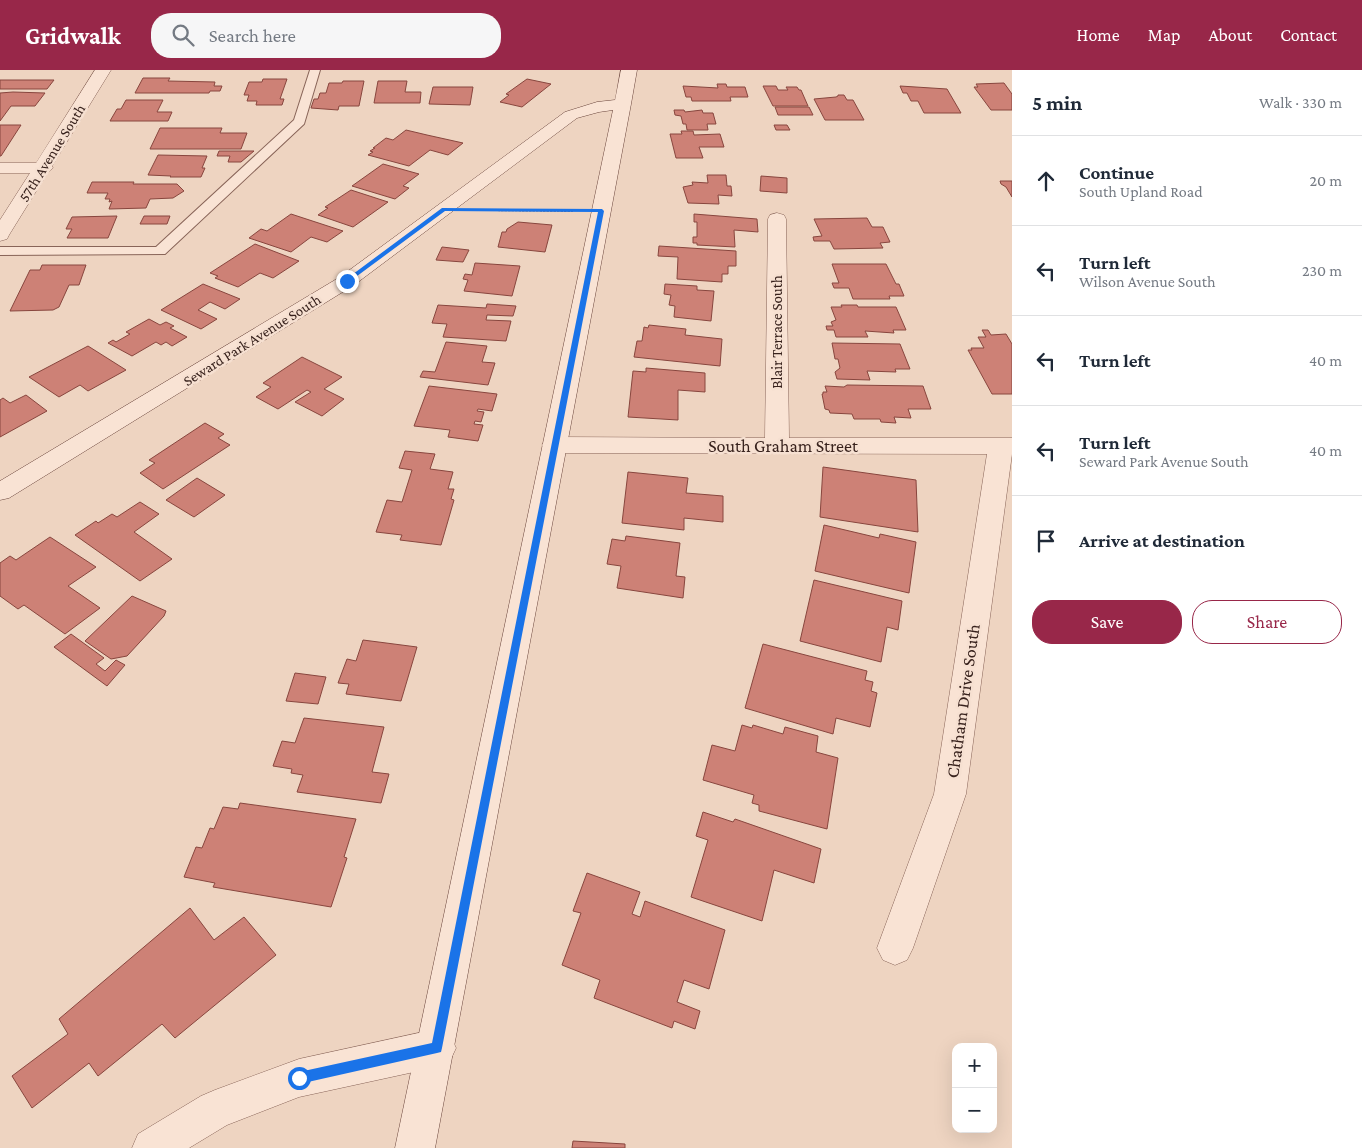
<!DOCTYPE html>
<meta charset="utf-8">
<style>
:root{--surface:#fff;--page:#f6f6f7;--text:#1f2937;--muted:#747a83;--line:#e0e1e3;--accent:#982749}
body{margin:0;font-family:"Crimson Pro",serif;background:var(--page);color:var(--text)}
.controls{position:absolute;right:15px;bottom:15px;display:grid;overflow:hidden;border-radius:10px;box-shadow:0 5px 20px #0002}
.controls button{width:45px;height:45px;display:grid;place-items:center;padding:0;border:0;border-bottom:1px solid var(--line);background:var(--surface);color:var(--text);font:25px sans-serif}
.stop{position:absolute;width:15px;height:15px;margin:-11px;border:4px solid #1a73e8;border-radius:50%;background:#fff}
.stop.end{background:#1a73e8;border-color:#fff;box-shadow:0 1px 5px #0008}
.list{margin:0;padding:0;list-style:none}
h2{display:flex;justify-content:space-between;align-items:center;height:65px;margin:0;padding:0 20px;font-size:21px}
h2 small{font-size:16px;font-weight:400;color:var(--muted)}
.list li{display:grid;grid-template-columns:32px 1fr auto;gap:15px;align-items:center;box-sizing:border-box;height:90px;padding:0 20px;border-top:1px solid var(--line)}
.list b{display:block;font-size:19px;white-space:nowrap}
.list p{margin:0;font-size:16px;white-space:nowrap;color:var(--muted)}
.list em{font-size:16px;font-style:normal;color:var(--muted)}
.actions{display:flex;gap:10px;padding:15px 20px}
.actions a{flex:1;padding:11px 0;border:1px solid var(--accent);border-radius:20px;text-align:center;font-size:18px;color:var(--accent)}
.actions .main{background:var(--accent);color:#fff}
.icon{flex:none;width:28px;height:28px;fill:none;stroke:currentColor;stroke-width:2;stroke-linecap:round;stroke-linejoin:round}
.map{position:relative;flex:none;width:1012px;height:1078px;overflow:hidden}
header{display:flex;align-items:center;gap:30px;box-sizing:border-box;height:70px;padding:0 25px;background:var(--accent);color:#fff}
header strong{font-size:24px}
nav{display:flex;gap:28px;margin-inline-start:auto;font-size:18px}
.search{width:350px;height:45px;background:var(--page);display:flex;align-items:center;gap:12px;box-sizing:border-box;padding:0 18px;border-radius:20px;color:var(--muted);font-size:19px}
main{display:flex}
aside{flex:1;background:var(--surface)}
.map>svg:first-child{display:block}
.building{fill:#cd8176;stroke:#88463e}
.lines{fill:none;stroke-linecap:round;stroke-linejoin:round}
.lane-casing{stroke:#886458;stroke-width:2}
.street-casing{stroke:#886458;stroke-width:1}
.secondary-casing{stroke:#6a453c;stroke-width:1}
.path{stroke:#886458;stroke-width:2;stroke-dasharray:2.5 1;stroke-linecap:butt}
.lane{fill:#f9e3d4;fill-rule:evenodd}
.street{fill:#f9e3d4;fill-rule:evenodd}
.secondary{fill:#f9e3d4;fill-rule:evenodd}
.route{fill:#1a73e8}
.labels{text-anchor:middle;dominant-baseline:central;stroke-width:5;stroke-linejoin:round;paint-order:stroke}
.far-street-label{font-size:15px;fill:#38221d;stroke:#f6e0d1}
.street-label{font-size:18px;fill:#38221d;stroke:#f6e0d1}
</style>
<header>
<strong>Gridwalk</strong>
<div class="search"><svg class="icon" aria-label="search" viewBox="0 0 24 24"><circle cx="10" cy="10" r="6"/><path d="M15 15l6 6"/></svg>Search here</div>
<nav><a>Home</a><a>Map</a><a>About</a><a>Contact</a></nav>
</header>
<main>
<div class="map">
<svg width="1012" height="1078" viewBox="0 0 1012 1078">
<rect width="100%" height="100%" fill="#eed4c1"/>
<g class="building">
<polygon points="143,8 170,8 168,11 215,12 214,16 222,16 220,21 210,21 209,23 135,23"/>
<polygon points="263,9 287,9 280,29 284,29 282,35 256,35 257,31 247,31 249,25 244,25 249,12 262,12"/>
<polygon points="527,9 551,14 522,37 500,32 509,25 506,24"/>
<polygon points="0,10 54,10 47,19 0,19"/>
<polygon points="343,11 364,11 359,36 339,36 338,40 311,38 314,29 318,29 320,23 326,23 329,13 342,13"/>
<polygon points="378,11 407,11 405,22 421,22 420,33 374,33"/>
<polygon points="1004,13 1012,24 1012,40 991,40 974,17 978,17 976,14"/>
<polygon points="717,14 726,14 727,17 745,17 748,27 730,27 731,31 692,31 691,27 686,27 683,16 718,18"/>
<polygon points="763,16 776,16 778,20 788,20 786,17 797,17 799,20 801,20 808,36 773,36"/>
<polygon points="900,16 947,19 961,43 924,43 918,31 911,31 907,23 903,23"/>
<polygon points="433,17 473,17 470,35 429,34"/>
<polygon points="0,23 13,22 45,23 35,36 11,36 0,51"/>
<polygon points="838,25 844,25 847,30 853,30 864,50 825,50 814,29 836,27 838,26"/>
<polygon points="126,30 163,30 157,42 172,42 168,51 110,51 117,39 121,39"/>
<polygon points="775,37 809,37 813,45 778,45"/>
<polygon points="674,40 684,40 685,42 702,40 703,43 713,43 716,54 707,54 708,60 687,60 686,54 683,54 681,46 675,45"/>
<polygon points="0,55 21,55 1,86 0,86"/>
<polygon points="774,55 787,55 790,60 776,60"/>
<polygon points="160,58 222,58 220,63 247,63 241,79 150,79"/>
<polygon points="406,60 427,65 463,73 448,85 430,80 409,96 368,85 373,82 370,81 375,78 373,78 386,68 393,70"/>
<polygon points="681,61 693,61 694,65 720,64 724,77 699,77 703,88 676,88 670,64 682,64"/>
<polygon points="219,81 254,81 241,92 228,92 230,86 217,86"/>
<polygon points="158,85 207,86 202,98 205,98 201,107 170,107 171,106 148,105"/>
<polygon points="383,94 419,104 403,116 409,118 395,129 352,116"/>
<polygon points="707,105 726,105 727,116 731,116 732,126 718,125 719,134 688,133 683,117 693,115 692,112 708,113"/>
<polygon points="761,106 787,108 787,123 760,121"/>
<polygon points="1000,111 1012,111 1012,127 1006,117 1001,114"/>
<polygon points="92,112 134,112 133,114 177,114 184,121 173,128 150,129 146,138 109,139 112,131 109,132 110,129 105,129 108,123 87,123"/>
<polygon points="351,120 388,132 353,157 318,145 328,138 325,137"/>
<polygon points="291,144 343,161 327,172 311,167 291,182 249,168 261,159 267,161"/>
<polygon points="694,144 757,149 758,162 734,160 735,177 697,175 697,173 693,173 693,167 697,167 697,152 694,152"/>
<polygon points="117,146 108,168 67,168 72,159 66,159 72,147"/>
<polygon points="144,146 170,146 167,154 140,154"/>
<polygon points="867,148 872,157 883,157 890,172 880,173 883,178 834,179 830,171 814,171 813,167 822,166 814,149"/>
<polygon points="518,152 552,155 545,182 498,177 502,162 506,162 507,159"/>
<polygon points="255,174 299,191 273,208 260,203 238,217 215,208 218,206 210,203"/>
<polygon points="659,176 736,181 736,196 728,196 728,204 722,204 722,212 677,209 678,187 658,186"/>
<polygon points="442,177 469,180 463,192 436,190"/>
<polygon points="475,193 520,196 512,226 464,221 468,210 463,209 465,204 472,205"/>
<polygon points="832,194 886,194 896,214 899,214 904,226 889,226 890,229 853,229 849,218 834,218 832,213 839,213"/>
<polygon points="42,195 86,195 79,215 69,215 59,237 53,240 10,241 30,200 40,200"/>
<polygon points="203,214 240,229 225,239 210,232 198,240 217,249 201,259 161,240"/>
<polygon points="665,214 697,216 697,220 714,221 711,251 674,247 675,236 669,235 671,225 664,224"/>
<polygon points="487,234 516,236 513,246 487,245 486,250 511,251 506,271 443,267 447,254 432,253 438,235 486,238"/>
<polygon points="841,235 857,235 858,237 896,237 906,260 893,260 894,263 865,261 868,267 836,267 834,260 827,260 826,256 833,256 831,252 836,250 831,237 842,237"/>
<polygon points="149,249 160,255 166,252 174,256 170,258 187,267 172,276 166,272 161,275 156,272 132,286 108,273 113,270 116,272 130,264 126,262"/>
<polygon points="649,255 686,259 685,265 722,269 720,296 634,287 637,271 642,271 644,257 648,258"/>
<polygon points="982,260 988,260 991,265 1006,264 1012,274 1012,324 992,324 968,280 972,280 971,278 984,278 978,267 986,267"/>
<polygon points="446,272 487,276 482,292 495,293 488,315 420,307 423,301 435,302"/>
<polygon points="832,273 900,274 910,299 895,299 896,302 867,301 870,310 837,309 835,302 840,298 838,289 835,289"/>
<polygon points="88,276 126,300 88,321 80,315 59,327 29,307"/>
<polygon points="302,287 342,307 324,319 344,329 322,346 295,332 311,322 307,320 278,339 256,327 271,317 263,313"/>
<polygon points="646,298 705,303 705,322 678,320 678,350 628,347 633,301 646,302"/>
<polygon points="847,315 923,316 931,339 908,339 911,348 894,347 896,353 881,352 880,349 854,349 852,344 830,343 829,340 825,339 822,324 823,324 823,322 827,322 825,316 844,317"/>
<polygon points="429,316 497,324 492,341 478,339 477,341 484,342 481,352 475,351 474,354 483,355 478,371 448,367 450,360 414,356"/>
<polygon points="26,325 47,341 0,367 0,330 3,328 10,333"/>
<polygon points="205,353 224,364 218,368 230,375 163,419 140,403 155,393 149,390"/>
<polygon points="405,381 435,384 430,399 453,402 448,419 454,419 451,429 454,430 441,475 400,470 402,465 376,462 387,430 402,432 412,400 399,398"/>
<polygon points="823,397 916,410 918,462 820,447"/>
<polygon points="628,402 688,408 686,423 723,426 723,452 684,448 684,460 622,453"/>
<polygon points="197,408 225,425 194,447 166,430"/>
<polygon points="140,432 159,444 134,462 172,489 140,511 75,465 96,451 98,453 112,444 117,447"/>
<polygon points="824,455 879,468 880,464 916,472 909,523 815,501"/>
<polygon points="626,466 680,473 676,506 685,507 683,528 617,518 621,496 607,494 612,469 625,471"/>
<polygon points="50,467 96,497 68,516 100,538 65,564 24,535 18,539 0,526 0,493 10,486 16,490"/>
<polygon points="814,510 902,531 898,560 887,557 881,592 800,571"/>
<polygon points="132,526 166,541 164,546 127,586 111,589 85,571"/>
<polygon points="71,564 104,588 96,594 105,601 116,590 125,595 107,616 54,577"/>
<polygon points="363,570 417,577 401,631 346,624 349,614 338,613 347,589 356,591"/>
<polygon points="763,574 867,601 865,610 873,612 871,621 877,623 870,657 836,648 833,664 745,638"/>
<polygon points="295,603 326,607 318,634 286,631"/>
<polygon points="304,648 384,657 372,702 389,704 381,733 297,722 303,705 291,703 292,699 273,696 282,671 295,673"/>
<polygon points="742,655 752,658 753,655 783,664 785,657 818,666 816,682 838,688 827,759 759,741 759,735 752,733 754,725 703,710 712,675 735,681"/>
<polygon points="240,733 356,749 344,787 347,788 331,837 213,817 215,813 184,807 196,777 202,778 210,758 214,759 223,737 238,739"/>
<polygon points="703,742 733,752 735,749 821,779 814,813 774,800 762,851 691,827 708,770 696,766"/>
<polygon points="587,803 640,822 632,844 640,847 645,831 725,860 709,919 684,910 677,932 700,941 695,959 674,951 672,958 594,928 600,910 562,895 581,843 573,841"/>
<polygon points="190,838 214,870 244,847 276,885 175,968 162,954 98,1006 89,993 32,1038 12,1006 68,964 59,949"/>
<polygon points="573,1071 625,1074 625,1078 572,1078"/>
</g>
<g class="lines">
<defs>
<polygon id="lane" points="310,0 320,0 304,54 165,184 0,185 0,177 156,177 294,50"/>
<g id="street">
<polygon points="95,0 111,0 52,96 53,98 48,102 9,165 7,169 0,171 0,150 30,103 0,103 0,93 36,93"/>
<polygon points="777,143 784,145 786,149 789,368 1012,368 1012,384 966,724 913,878 907,890 895,895 883,890 877,878 934,724 987,384 554,383 546,380 542,375 546,370 554,367 765,368 768,149 770,145"/>
<polygon points="437,959 450,965 456,978 450,991 437,997 299,1027 227,1055 189,1078 132,1078 138,1064 201,1026 215,1020 299,989"/>
</g>
<polygon id="secondary" points="621,0 637,0 631,34 435,1078 395,1078 613,40 599,42 577,48 354,215 9,428 0,430 0,411 340,207 565,42 597,32 615,30"/>
</defs>
<use href="#lane" class="lane-casing"/>
<use href="#street" class="street-casing"/>
<use href="#secondary" class="secondary-casing"/>
<polyline class="path" points="487,140 573,141"/>
<use href="#lane" class="lane"/>
<use href="#street" class="street"/>
<use href="#secondary" class="secondary"/>
</g>
<polygon class="route" points="442,138 602,139 604,141 442,978 441,982 437,983 299,1014 295,1012 293,1008 295,1004 299,1002 432,973 598,142 445,141 349,212 345,212 345,210"/>
<g class="labels">
<g class="far-street-label">
<text transform="translate(52 83) rotate(-58)">57th Avenue South</text>
<text transform="translate(777 262) rotate(-90)">Blair Terrace South</text>
<text transform="translate(252 270) rotate(-32)">Seward Park Avenue South</text>
</g>
<g class="street-label">
<text x="783" y="376">South Graham Street</text>
<text transform="translate(963 631) rotate(-82)">Chatham Drive South</text>
</g>
</g>
</svg>
<div class="controls">
<button>+</button>
<button>−</button>
</div>
<div class="stop" style="left:299px;top:1008px"></div>
<div class="stop end" style="left:347px;top:211px"></div>
</div>
<aside>
<h2>5 min<small>Walk · 330 m</small></h2>
<ul class="list">
<li><svg class="icon" aria-label="ahead" viewBox="0 0 24 24"><path d="M12 20V5M6 11l6-6 6 6"/></svg><div><b>Continue</b><p>South Upland Road</p></div><em>20 m</em></li>
<li><svg class="icon" aria-label="left" viewBox="0 0 24 24"><path d="M17 20v-9H6M10 6l-5 5 5 5"/></svg><div><b>Turn left</b><p>Wilson Avenue South</p></div><em>230 m</em></li>
<li><svg class="icon" aria-label="left" viewBox="0 0 24 24"><path d="M17 20v-9H6M10 6l-5 5 5 5"/></svg><div><b>Turn left</b></div><em>40 m</em></li>
<li><svg class="icon" aria-label="left" viewBox="0 0 24 24"><path d="M17 20v-9H6M10 6l-5 5 5 5"/></svg><div><b>Turn left</b><p>Seward Park Avenue South</p></div><em>40 m</em></li>
<li><svg class="icon" aria-label="arrive" viewBox="0 0 24 24"><path d="M6 21V4h12l-3 4 3 4H6"/></svg><div><b>Arrive at destination</b></div></li>
</ul>
<div class="actions"><a class="main">Save</a><a>Share</a></div>
</aside>
</main>
